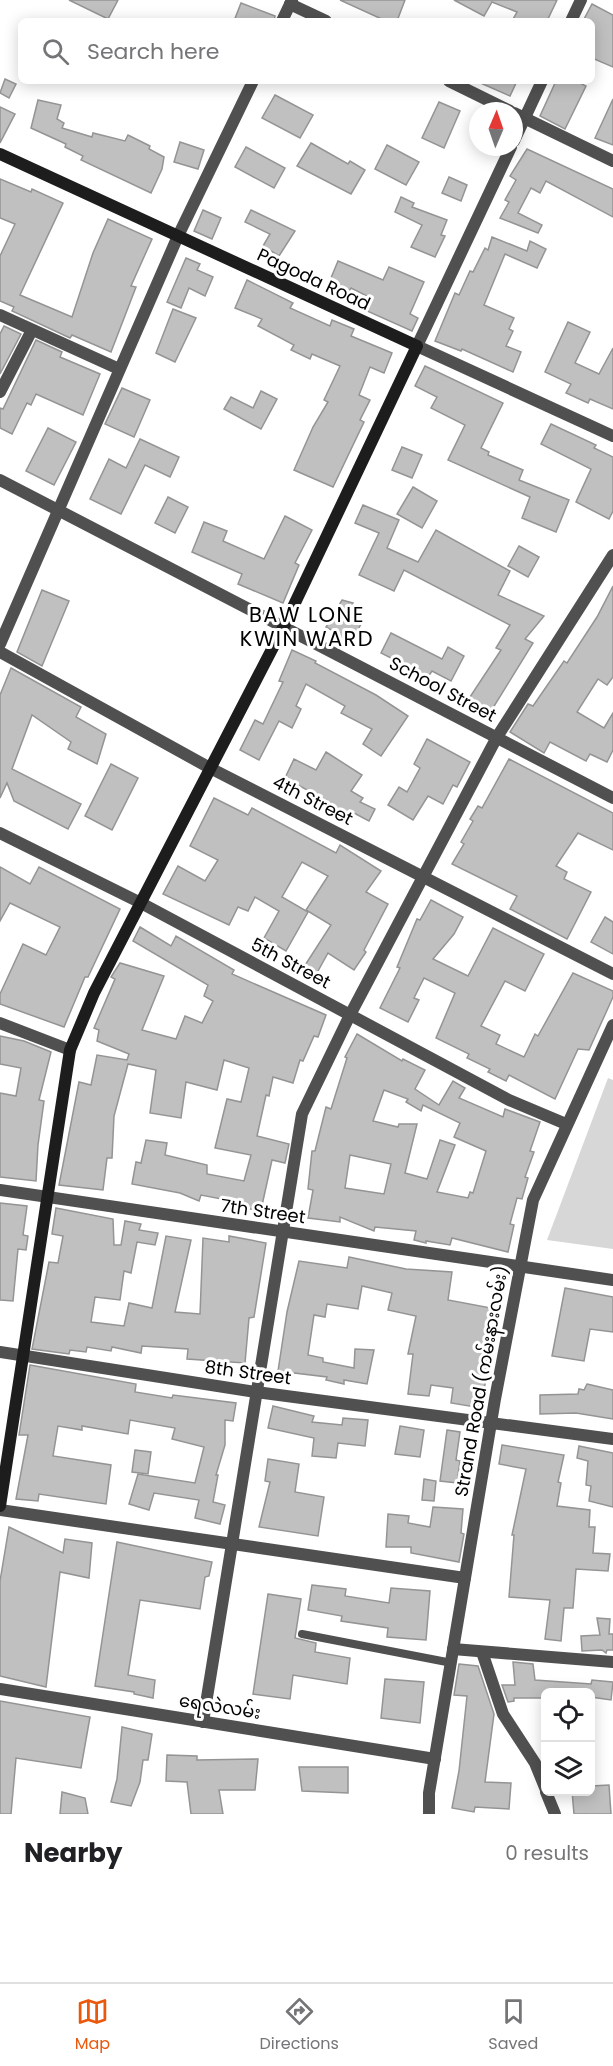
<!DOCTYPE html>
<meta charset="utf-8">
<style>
:root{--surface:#fff;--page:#f2f2f2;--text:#202124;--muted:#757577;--line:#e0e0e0;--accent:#ea580c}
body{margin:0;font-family:Poppins,"Noto Sans Myanmar",sans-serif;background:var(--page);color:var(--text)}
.controls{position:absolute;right:18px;bottom:18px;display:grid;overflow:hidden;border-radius:9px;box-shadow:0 3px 15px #0003}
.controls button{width:54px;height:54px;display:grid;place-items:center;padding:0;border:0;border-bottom:2px solid var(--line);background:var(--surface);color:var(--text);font:30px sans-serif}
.compass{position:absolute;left:469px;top:102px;width:54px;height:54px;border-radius:50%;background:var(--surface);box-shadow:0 3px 15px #0003;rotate:2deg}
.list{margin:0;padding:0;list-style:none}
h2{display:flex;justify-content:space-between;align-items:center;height:78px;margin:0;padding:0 24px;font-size:26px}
h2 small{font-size:20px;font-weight:400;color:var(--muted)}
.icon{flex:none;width:33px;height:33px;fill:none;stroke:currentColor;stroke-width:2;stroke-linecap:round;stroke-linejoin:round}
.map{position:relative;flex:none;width:613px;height:1814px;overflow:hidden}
.search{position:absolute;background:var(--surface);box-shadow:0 3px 15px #0003;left:18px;right:18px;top:18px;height:66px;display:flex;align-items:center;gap:15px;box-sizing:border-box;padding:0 21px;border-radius:9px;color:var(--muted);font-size:22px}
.sheet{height:168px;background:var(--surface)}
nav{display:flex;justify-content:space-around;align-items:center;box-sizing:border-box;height:84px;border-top:2px solid var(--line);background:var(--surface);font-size:16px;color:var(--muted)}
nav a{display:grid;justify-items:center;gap:3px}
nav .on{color:var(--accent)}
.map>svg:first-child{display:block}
.green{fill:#d7d7d7}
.building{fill:#c0c0c0;stroke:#949494;stroke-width:1.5;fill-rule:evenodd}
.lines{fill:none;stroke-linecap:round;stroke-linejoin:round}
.service{stroke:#505050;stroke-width:8}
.minor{stroke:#505050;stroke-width:12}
.secondary{stroke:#1d1d1d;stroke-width:12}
.labels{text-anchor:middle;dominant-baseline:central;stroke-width:6;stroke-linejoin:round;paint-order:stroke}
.street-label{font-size:18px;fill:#000;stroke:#fff}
.quarter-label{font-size:21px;letter-spacing:1.5px;fill:#000;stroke:#fff}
</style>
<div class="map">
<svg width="613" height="1814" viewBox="0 0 613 1814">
<rect width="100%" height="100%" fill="#fff"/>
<polygon class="green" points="608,1078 613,1080 613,1249 547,1240"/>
<g class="building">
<polygon points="69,0 118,0 108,19"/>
<polygon points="340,0 405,0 397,21 386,21"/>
<polygon points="454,0 557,0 547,21 512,21 517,12 492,2 484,16"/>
<polygon points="241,3 275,16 274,21 234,21"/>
<polygon points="592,4 613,15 613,67 592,58 592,21 583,21"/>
<polygon points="5,79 16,84 9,98 0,93"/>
<polygon points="476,81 517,81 510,96"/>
<polygon points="556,81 576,81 586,86 565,129 540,116"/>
<polygon points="275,95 313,115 300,138 262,118"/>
<polygon points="613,99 613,145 595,138"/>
<polygon points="38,100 61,105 57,119 64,123 62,128 92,137 93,133 125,141 128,135 150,146 149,149 164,157 162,169 151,193 81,160 83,156 65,147 66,144 31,128"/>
<polygon points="439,102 460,111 444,148 422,138"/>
<polygon points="0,107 15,114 0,143"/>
<polygon points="180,142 204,150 198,169 174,162"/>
<polygon points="311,143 348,164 350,161 365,170 351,194 297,166"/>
<polygon points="387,145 419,162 406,185 375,169"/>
<polygon points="246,147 285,168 274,188 235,167"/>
<polygon points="527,149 613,189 613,217 546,181 540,193 531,188 518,213 542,225 538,233 500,218 509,202 505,200 516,180 510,176"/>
<polygon points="449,177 467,185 461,201 442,193"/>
<polygon points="0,179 31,192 32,189 63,203 20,295 72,317 93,253 108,219 152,239 131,286 136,287 111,352 72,335 70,338 12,311 14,307 0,301 0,256 15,224 0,218"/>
<polygon points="401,197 414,203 412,207 447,220 441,235 445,236 435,257 411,247 422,225 395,212"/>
<polygon points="203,210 221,218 212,239 194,231"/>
<polygon points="251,210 295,231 279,256 263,246 270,234 245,222"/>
<polygon points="492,237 527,251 530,241 546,249 537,268 505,254 484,305 514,318 509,329 513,331 506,346 521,352 513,372 462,349 461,351 435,341 455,293 459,295 470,271 473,272 485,248 488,250"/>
<polygon points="186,258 200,264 197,270 213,277 205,296 189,288 181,308 167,302"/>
<polygon points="338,261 383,280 389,267 424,282 410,314 418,318 412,331 367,311 373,299 351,288 348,293 328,285"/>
<polygon points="247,280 293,303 290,308 330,326 332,320 354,329 351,336 392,353 384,373 370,367 359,395 370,400 360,420 364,422 333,487 294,470 313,427 328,402 324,400 340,366 312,354 310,359 291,350 294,345 258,326 262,319 235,308"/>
<polygon points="173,309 196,318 175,362 156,353"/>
<polygon points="568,322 590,332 575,363 599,374 613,348 613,409 590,399 588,403 566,393 571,384 545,372"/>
<polygon points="4,326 21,334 0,374 0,334"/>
<polygon points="36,340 62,352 60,357 100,374 83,415 36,394 31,405 27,403 12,434 0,428 0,408 3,409"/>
<polygon points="425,366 503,403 481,448 489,452 488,455 523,470 519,480 569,500 556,532 522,518 530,497 448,460 465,425 431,408 437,397 415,386"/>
<polygon points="122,388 150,400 134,437 105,424"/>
<polygon points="261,391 277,399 261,429 224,409 231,397 253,408"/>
<polygon points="551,424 596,445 594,448 613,457 613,511 609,519 576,502 591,469 541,444"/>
<polygon points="48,428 76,442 54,485 26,471"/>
<polygon points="140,439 179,457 170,477 145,465 121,514 90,499 109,459 126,468"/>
<polygon points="402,447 422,455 412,478 392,470"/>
<polygon points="413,487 437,501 422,528 397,514"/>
<polygon points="168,497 188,507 175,533 155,523"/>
<polygon points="363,505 399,520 387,548 418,562 436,530 510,571 498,595 544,616 525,639 533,643 488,716 466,703 501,650 496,648 510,625 404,570 394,591 359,575 379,533 355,523"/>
<polygon points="285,516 312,530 295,563 299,565 283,603 238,584 242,574 192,552 204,522 227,531 223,541 264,559"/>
<polygon points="519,546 539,557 528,577 508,566"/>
<polygon points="613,586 613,677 607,685 598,679 577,712 604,728 613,713 613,750 607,762 590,754 586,761 550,742 544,753 510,732 528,704 533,706 564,661 567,663 597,617"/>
<polygon points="42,590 69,601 42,666 17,652"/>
<polygon points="342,600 353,603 347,614 362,622 350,645 334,638 337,633 326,627"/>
<polygon points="391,633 442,659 448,647 464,656 451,681 432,671 428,677 381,653"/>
<polygon points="292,650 316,661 315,663 376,695 408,716 381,756 363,744 372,729 341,713 345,706 306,684 296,706 301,709 292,728 279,721 259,760 240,750 255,720 263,724 283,682 279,681"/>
<polygon points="11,668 81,707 76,717 106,734 97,764 68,749 71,742 32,715 12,769 81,804 68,829 14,801 7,783 0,798 0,695"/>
<polygon points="427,739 470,762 457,787 453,785 443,804 428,796 413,820 388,805 399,787 407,792 420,768 414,764"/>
<polygon points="326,752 362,775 351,791 363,798 360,802 375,809 369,821 354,813 351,817 332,806 333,804 285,778 294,759 316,770"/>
<polygon points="509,759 613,813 613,850 578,833 556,866 567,872 564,879 591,892 567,939 510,909 517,896 452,864 464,844 461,842 473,821 470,819 478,806 482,808"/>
<polygon points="111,764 138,778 112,830 85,816"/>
<polygon points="214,798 248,815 252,808 336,853 340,845 381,871 366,892 388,904 364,950 366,952 354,970 328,953 313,980 300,973 331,925 306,910 328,876 302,862 282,897 308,912 286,951 264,938 279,911 255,897 248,911 238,907 229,925 163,894 178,866 205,881 218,860 190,846"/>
<polygon points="0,867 30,884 39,867 120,909 88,977 85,977 64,1027 0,1004 0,994 23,944 46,955 60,927 10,903 0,921"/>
<polygon points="431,900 463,917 454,934 433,959 468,976 493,928 544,954 525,991 505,981 481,1026 500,1035 496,1044 524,1057 535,1034 538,1036 573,973 613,991 613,997 589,1050 578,1049 555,1099 509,1075 506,1081 488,1072 490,1069 467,1058 469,1054 436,1038 455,993 424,978 414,998 419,1000 408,1022 380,1008 400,968 397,967 417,919 420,920"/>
<polygon points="605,917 613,922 613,954 591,942"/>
<polygon points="140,927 171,946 176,936 234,970 232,974 326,1015 318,1037 314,1036 303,1061 300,1060 293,1083 273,1077 269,1096 266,1095 257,1136 289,1144 285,1163 272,1160 261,1210 226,1207 227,1200 201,1195 199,1201 180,1193 132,1184 136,1162 141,1163 146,1140 167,1143 165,1155 207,1165 207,1174 244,1181 251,1155 215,1148 227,1099 241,1102 249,1068 224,1060 217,1090 186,1082 181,1118 150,1113 156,1070 128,1064 114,1116 112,1158 107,1158 103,1190 59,1185 79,1082 91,1085 97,1055 127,1060 129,1054 97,1041 99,1030 94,1028 115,979 111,977 120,963 164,976 142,1030 176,1039 185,1016 202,1023 213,1001 204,996 208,985 133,941"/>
<path d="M357 1034 402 1061 403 1059 425 1070 415 1089 439 1105 453 1081 465 1088 459 1098 503 1117 505 1109 540 1122 530 1151 534 1152 525 1177 528 1178 522 1199 517 1198 510 1224 514 1225 508 1252 452 1238 450 1245 426 1241V1243L414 1240 416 1231 375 1227 374 1231 340 1217V1222L308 1218 313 1190 308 1189 312 1151H315L326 1107 331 1109 347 1058 345 1057ZM384 1090 408 1099 406 1102 421 1111 423 1105 460 1123 454 1137 486 1151 473 1193 470 1192 468 1198 437 1192 455 1145 440 1140 427 1179 405 1173 417 1124H399L398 1127 373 1121ZM350 1155 391 1164 384 1194 345 1188Z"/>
<polygon points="0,1036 24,1041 51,1052 39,1100 44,1101 38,1145 36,1181 0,1177 0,1093 16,1096 21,1068 0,1064"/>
<polygon points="0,1203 27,1206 23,1235 28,1236 26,1250 18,1249 13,1301 0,1300"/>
<polygon points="56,1208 113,1219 114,1245 121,1245 125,1221 141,1224 139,1230 158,1233 155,1245 137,1242 131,1273 124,1271 120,1300 95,1297 91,1322 124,1326 129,1303 152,1308 166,1236 191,1240 175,1312 200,1314 203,1238 229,1242 229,1236 266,1243 254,1317 249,1318 245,1363 187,1359 188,1349 142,1346 141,1353 112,1347 111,1351 87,1347 86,1352 70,1350 69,1354 32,1349 49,1262 58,1263 63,1236 52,1234"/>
<polygon points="349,1257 406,1269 452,1272 448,1300 491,1308 486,1330 491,1331 488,1354 490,1355 481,1408 451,1403 453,1388 431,1385 429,1396 408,1394 413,1354 408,1354 416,1316 388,1310 392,1293 362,1286 358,1309 327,1304 325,1317 314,1315 308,1355 323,1358 323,1362 354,1368 355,1349 374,1350 367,1384 344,1380 344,1384 326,1380 327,1377 278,1371 287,1312 299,1261 347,1268"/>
<polygon points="565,1288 613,1297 613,1332 590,1329 584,1361 552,1356"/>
<polygon points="30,1365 136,1384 135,1392 172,1398 173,1395 236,1403 233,1421 225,1420 225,1445 216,1475 218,1475 213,1502 225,1505 220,1524 195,1518 199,1500 154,1493 149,1510 129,1504 138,1474 195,1483 204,1447 172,1439 175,1428 130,1420 128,1434 82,1426 82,1430 58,1426 53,1456 111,1465 106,1504 39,1494 38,1501 16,1499 28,1435 19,1435"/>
<polygon points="587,1384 613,1390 613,1419 576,1413 540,1414 540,1395 578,1394 579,1389 584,1390"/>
<polygon points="273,1406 314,1416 312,1422 342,1425 343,1418 368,1420 365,1446 338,1443 336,1458 312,1456 314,1438 268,1428"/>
<polygon points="400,1426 424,1430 420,1457 395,1454"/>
<polygon points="447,1430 460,1432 456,1460 460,1461 457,1483 440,1481"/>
<polygon points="502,1445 564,1455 558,1482 561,1483 557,1506 590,1510 589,1527 595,1527 593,1553 610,1554 608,1571 576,1569 573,1608 564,1608 561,1641 545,1639 550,1600 509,1597 514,1535 512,1535 526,1469 499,1464"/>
<polygon points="579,1446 613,1453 613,1507 589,1501 591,1486 586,1485 588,1461 577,1458"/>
<polygon points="135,1450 151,1452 148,1474 132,1472"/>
<polygon points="268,1459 299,1464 295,1492 324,1497 318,1536 259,1527 270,1482 265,1481"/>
<polygon points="424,1479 436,1481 434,1501 422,1500"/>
<polygon points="433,1507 463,1509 461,1533 464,1534 459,1562 411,1553 411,1547 386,1547 388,1514 409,1516 408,1523 430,1527"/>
<polygon points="9,1527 63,1553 65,1539 92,1543 89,1578 60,1572 46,1687 0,1676 0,1581"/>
<polygon points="117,1542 212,1562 209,1576 205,1577 200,1609 140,1600 128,1675 155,1680 153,1698 134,1694 134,1692 95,1686"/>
<polygon points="312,1585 346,1589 345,1596 389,1603 391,1588 430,1591 426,1640 387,1637 388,1628 341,1621 342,1616 308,1610"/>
<polygon points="268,1594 301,1599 295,1638 316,1643 315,1652 350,1658 347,1684 293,1675 290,1699 253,1694"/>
<polygon points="597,1618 610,1619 609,1634 613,1634 613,1650 607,1650 606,1653 602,1650 582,1651 581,1636 600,1635"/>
<polygon points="513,1662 533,1664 535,1680 591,1684 592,1680 613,1682 611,1700 591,1697 591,1692 546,1692 546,1698 514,1698 514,1701 508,1702 502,1685 515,1685"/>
<polygon points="459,1664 478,1666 494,1714 485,1782 511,1783 509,1809 475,1807 474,1812 452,1808 459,1771 467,1696 454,1695"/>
<polygon points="385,1679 424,1682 420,1723 381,1718"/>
<polygon points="0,1701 90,1717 81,1768 16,1758 11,1814 0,1814"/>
<polygon points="122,1727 152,1734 148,1760 143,1760 140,1782 131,1806 111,1802 117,1779"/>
<polygon points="167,1755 197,1756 197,1760 258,1759 255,1790 219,1790 223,1814 191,1814 187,1782 166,1781"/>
<polygon points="299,1767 348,1767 348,1793 302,1791"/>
<polygon points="609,1785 611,1814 574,1814 572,1791 591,1791 591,1786"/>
<polygon points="62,1792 85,1798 88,1814 60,1814"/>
</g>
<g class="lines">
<polyline class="service" points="302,1634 452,1663"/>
<g class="minor">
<polyline points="290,4 326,21"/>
<polyline points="282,21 292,0"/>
<polyline points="571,21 581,0"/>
<polyline points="449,81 510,111"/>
<polyline points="514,113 613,161"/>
<polyline points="514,141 542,81"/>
<polyline points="511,147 417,346 613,436"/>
<polyline points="0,315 119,369"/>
<polyline points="0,392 32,330"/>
<polyline points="0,480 613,798"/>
<polyline points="0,644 178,236 253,81"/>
<polyline points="0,652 210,768 613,974"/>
<polyline points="0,833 141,903 509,1100 566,1124"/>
<polyline points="0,1023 70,1050"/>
<polyline points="0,1190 613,1280"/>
<polyline points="0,1352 256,1392 613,1439"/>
<polyline points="0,1510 465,1578"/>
<polyline points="453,1649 613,1662"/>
<polyline points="482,1652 503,1714 535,1763 546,1790"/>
<polyline points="0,1689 435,1759"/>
<polyline points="203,1722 302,1114 350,1015 497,737 613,555"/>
<polyline points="546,1792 555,1814"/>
<polyline points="429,1814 429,1793 495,1399 533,1200 613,1025"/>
</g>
<polyline class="secondary" points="0,154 417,346 284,626 94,993 70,1050 0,1506"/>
</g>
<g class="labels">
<g class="street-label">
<text transform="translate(314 279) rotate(25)">Pagoda Road</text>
<text transform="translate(443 689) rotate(28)">School Street</text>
<text transform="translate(313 800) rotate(27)">4th Street</text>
<text transform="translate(291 963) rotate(28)">5th Street</text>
<text transform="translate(263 1211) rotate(8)">7th Street</text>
<text transform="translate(248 1372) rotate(8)">8th Street</text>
<text transform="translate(481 1381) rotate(-80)">Strand Road (ကမ်းနားလမ်း)</text>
<text transform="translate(220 1706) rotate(9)">ရေလဲလမ်း</text>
</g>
<g class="quarter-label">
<text x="307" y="614">BAW LONE<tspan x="307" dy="24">KWIN WARD</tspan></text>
</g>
</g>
</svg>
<div class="controls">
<button><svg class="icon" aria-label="locate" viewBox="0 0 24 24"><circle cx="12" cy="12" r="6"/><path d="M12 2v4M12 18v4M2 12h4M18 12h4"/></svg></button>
<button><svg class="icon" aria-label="layers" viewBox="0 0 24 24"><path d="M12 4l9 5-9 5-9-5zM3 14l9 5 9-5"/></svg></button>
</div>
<svg class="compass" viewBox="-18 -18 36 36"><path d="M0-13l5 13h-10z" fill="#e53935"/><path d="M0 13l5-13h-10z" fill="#757577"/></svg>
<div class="search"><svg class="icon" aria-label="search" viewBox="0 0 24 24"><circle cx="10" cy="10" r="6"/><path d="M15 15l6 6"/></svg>Search here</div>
</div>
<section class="sheet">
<h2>Nearby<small>0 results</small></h2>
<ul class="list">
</ul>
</section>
<nav>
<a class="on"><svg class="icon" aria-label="map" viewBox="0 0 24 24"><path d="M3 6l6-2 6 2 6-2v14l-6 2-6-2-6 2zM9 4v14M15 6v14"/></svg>Map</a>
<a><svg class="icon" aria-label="directions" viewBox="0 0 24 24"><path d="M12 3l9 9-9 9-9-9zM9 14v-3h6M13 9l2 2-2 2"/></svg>Directions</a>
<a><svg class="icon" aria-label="saved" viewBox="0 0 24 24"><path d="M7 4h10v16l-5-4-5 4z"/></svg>Saved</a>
</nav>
